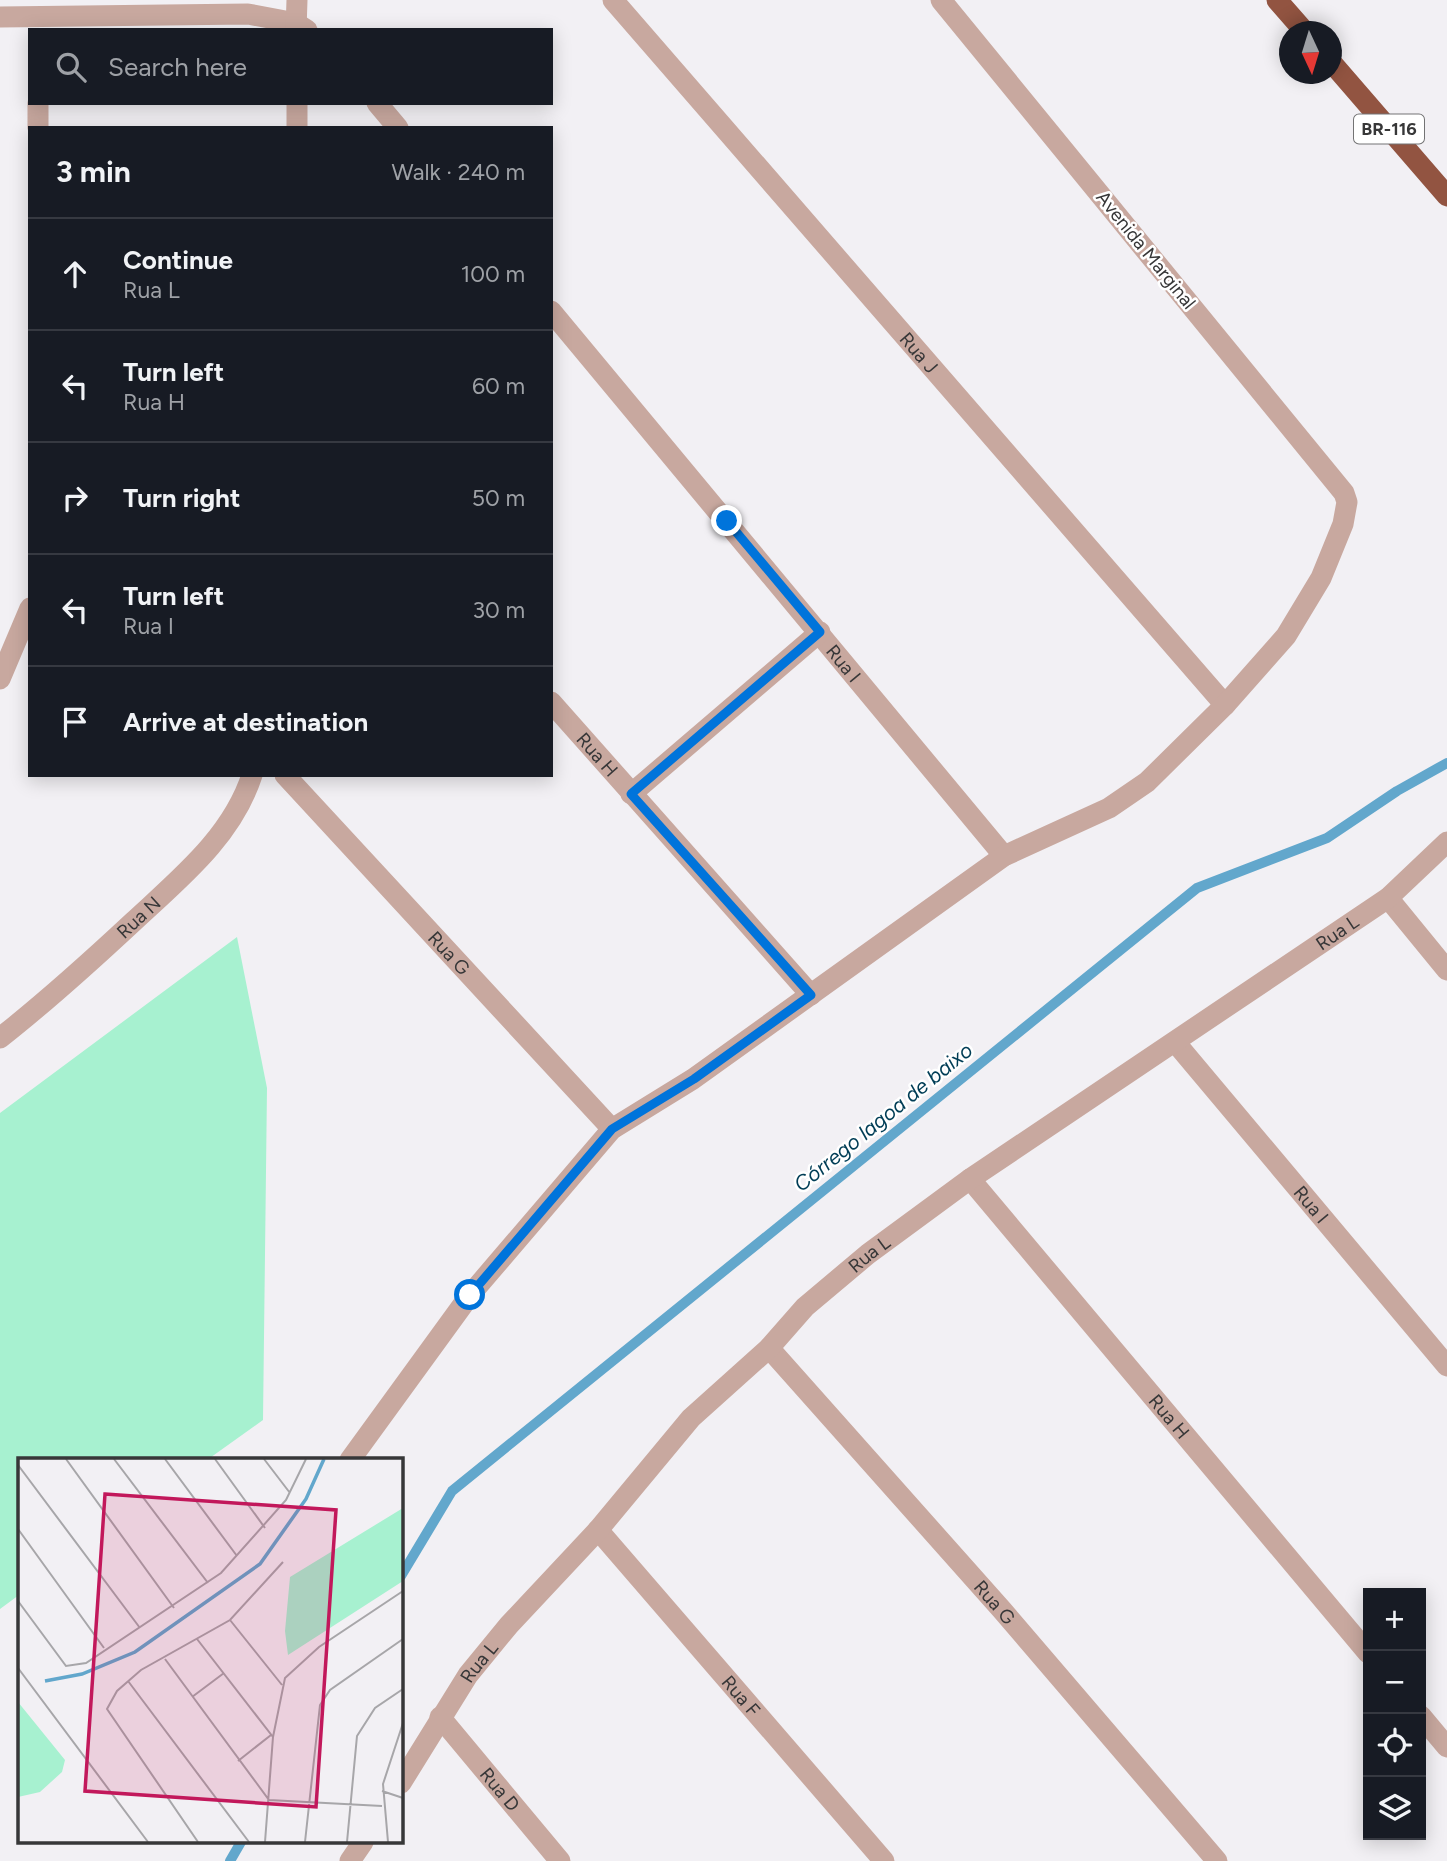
<!DOCTYPE html>
<meta charset="utf-8">
<style>
:root{--surface:#171b24;--page:#242831;--text:#f1f3f6;--muted:#9ea1a6;--line:#363941}
body{margin:0;font-family:Figtree,sans-serif;background:var(--page);color:var(--text)}
.controls{position:absolute;right:21px;bottom:21px;display:grid;overflow:hidden;border-radius:0px;box-shadow:0 4px 18px #0003}
.controls button{width:63px;height:63px;display:grid;place-items:center;padding:0;border:0;border-bottom:2px solid var(--line);background:var(--surface);color:var(--text);font:35px sans-serif}
.compass{position:absolute;left:1279px;top:21px;width:63px;height:63px;border-radius:50%;background:var(--surface);box-shadow:0 4px 18px #0003;rotate:176deg}
.stop{position:absolute;width:21px;height:21px;margin:-16px;border:5px solid #0074db;border-radius:50%;background:#fff}
.stop.end{background:#0074db;border-color:#fff;box-shadow:0 2px 7px #0008}
.list{margin:0;padding:0;list-style:none}
h2{display:flex;justify-content:space-between;align-items:center;height:91px;margin:0;padding:0 28px;font-size:30px}
h2 small{font-size:23px;font-weight:400;color:var(--muted)}
.list li{display:grid;grid-template-columns:46px 1fr auto;gap:21px;align-items:center;box-sizing:border-box;height:112px;padding:0 28px;border-top:2px solid var(--line)}
.list b{display:block;font-size:26px;white-space:nowrap}
.list p{margin:0;font-size:23px;white-space:nowrap;color:var(--muted)}
.list em{font-size:23px;font-style:normal;color:var(--muted)}
.icon{flex:none;width:38px;height:38px;fill:none;stroke:currentColor;stroke-width:2;stroke-linecap:round;stroke-linejoin:round}
.map{position:relative;flex:none;width:1447px;height:1861px;overflow:hidden}
.search{position:absolute;background:var(--surface);box-shadow:0 4px 18px #0003;left:28px;top:28px;width:525px;height:77px;display:flex;align-items:center;gap:18px;box-sizing:border-box;padding:0 24px;border-radius:0px;color:var(--muted);font-size:26px}
.panel{position:absolute;background:var(--surface);box-shadow:0 4px 18px #0003;left:28px;top:126px;width:525px;height:651px;border-radius:0px}
.map>svg:first-child{display:block}
.green{fill:#a7f1d0}
.lines{fill:none;stroke-linecap:round;stroke-linejoin:round}
.stream{stroke:#62a7cc;stroke-width:10}
.minor{stroke:#c8a89f;stroke-width:21}
.highway{stroke:#925441;stroke-width:21}
.route{stroke:#0074db;stroke-width:9}
.labels{text-anchor:middle;dominant-baseline:central;stroke-width:5;stroke-linejoin:round;paint-order:stroke}
.shield{fill:#fff;stroke:#737374;stroke-width:2}
.shield-label{font-size:18px;font-weight:bold;fill:#373738}
.street-label{font-size:19px;fill:#373738;stroke:#fff}
.water-label{font-size:21px;font-style:italic;fill:#003d56;stroke:#fff}
.inset-river{fill:none;stroke:#62a7cc;stroke-width:3.5}
.inset-road{fill:none;stroke:#a7a6a9;stroke-width:2}
.view{fill:#c2185b;fill-opacity:0.15;stroke:#c2185b;stroke-width:3.5}
.inset-edge{fill:none;stroke:#373738;stroke-width:3.5}
</style>
<div class="map">
<svg width="1447" height="1861" viewBox="0 0 1447 1861">
<rect width="100%" height="100%" fill="#f2f0f4"/>
<polygon class="green" points="237,937 267,1088 263,1420 207,1460 19,1460 19,1595 0,1609 0,1113"/>
<g class="lines">
<g class="stream">
<polyline points="401,1576 452,1491 1197,888 1327,838 1397,791 1447,763"/>
<polyline points="230,1861 241,1842"/>
</g>
<g class="minor">
<path id="s1" d="M613 0 1225 705"/>
<polyline points="0,17 248,14 296,23 307,30"/>
<polyline points="296,30 297,0"/>
<polyline points="38,103 38,128"/>
<polyline points="297,103 297,128"/>
<polyline points="377,103 398,128"/>
<path id="s2" d="M551 311 1004 856"/>
<polyline points="0,679 30,608"/>
<path id="s3" d="M551 702 811 995"/>
<path id="s4" d="M285 775 612 1129"/>
<polyline points="631,794 820,632"/>
<polyline points="1388,898 1447,970"/>
<path id="s5" d="M0 1038C47 1001 89 963 133 922 179 879 232 837 252 775"/>
<path id="s6" d="M1175 1042 1447 1366"/>
<path id="s7" d="M970 1179 1368 1653"/>
<path id="s8" d="M769 1348 1002 1610 1217 1861"/>
<polyline points="350,1460 470,1295 612,1129 693,1079 1004,856 1109,808 1147,782 1225,705 1286,636 1321,578 1343,524 1347,502 1344,493 941,0"/>
<path id="s9" d="M598 1530 884 1861"/>
<polyline points="1421,1716 1447,1747"/>
<path id="s10" d="M440 1717 560 1861"/>
<path id="s11" d="M401 1783 468 1675 509 1625 598 1530 691 1418 769 1348 805 1307 868 1254 970 1179 1388 898 1447 842"/>
<polyline points="350,1861 363,1842"/>
</g>
<g class="highway">
<polyline points="1277,0 1305,32"/>
<polyline points="1332,63 1447,196"/>
</g>
</g>
<g class="lines">
<polyline class="route" points="470,1295 612,1129 694,1079 811,995 631,794 820,632 727,521"/>
</g>
<g class="labels">
<rect class="shield" x="1354" y="114.5" width="70" height="29" rx="5"/>
<g class="shield-label">
<text x="1389" y="129">BR-116</text>
</g>
<g class="street-label">
<text transform="translate(1146 250) rotate(51)">Avenida Marginal</text>
<text stroke="none"><textPath href="#s1" startOffset="467">Rua J</textPath></text>
<text stroke="none"><textPath href="#s2" startOffset="458">Rua I</textPath></text>
<text stroke="none"><textPath href="#s3" startOffset="70">Rua H</textPath></text>
<text stroke="none"><textPath href="#s5" startOffset="184">Rua N</textPath></text>
<text stroke="none"><textPath href="#s11" startOffset="1278">Rua L</textPath></text>
<text stroke="none"><textPath href="#s4" startOffset="242">Rua G</textPath></text>
<text stroke="none"><textPath href="#s6" startOffset="212">Rua I</textPath></text>
<text stroke="none"><textPath href="#s11" startOffset="710">Rua L</textPath></text>
<text stroke="none"><textPath href="#s7" startOffset="310">Rua H</textPath></text>
<text stroke="none"><textPath href="#s8" startOffset="340">Rua G</textPath></text>
<text stroke="none"><textPath href="#s11" startOffset="144">Rua L</textPath></text>
<text stroke="none"><textPath href="#s9" startOffset="219">Rua F</textPath></text>
<text stroke="none"><textPath href="#s10" startOffset="94">Rua D</textPath></text>
</g>
<g class="water-label">
<text transform="translate(883 1117) rotate(-39)">Córrego lagoa de baixo</text>
</g>
</g>
<g transform="translate(18 1458)">
<rect width="385" height="385" fill="#f2f0f4"/>
<path d="M385 50V123L270 197 267 173 272 119ZM0 244 47 302 44 314 22 334 0 339Z" fill="#a7f1d0"/>
<path class="inset-river" d="M27 223 64 216 117 194 242 106 288 41 306 1"/>
<path class="inset-road" d="M48 1 156 150M96 1 190 125M147 1 219 98M197 1 247 70M246 1 272 35M0 7 122 170M0 71 86 190M0 143 48 208 68 205 203 115 268 42 288 1M212 162 264 227M179 181 255 279M147 201 251 342 364 348M0 210 130 384M110 223 231 384M174 239 206 215M220 303 253 277M364 333 385 340M180 384 89 251 99 233 123 212 212 162 265 104M247 384 255 279 267 220 301 189 385 133M287 384 302 247 312 232 385 181M329 384 339 278 357 250 385 231M370 384 365 326 385 265"/>
<path class="view" d="M87 36 318 52 298 349 67 333Z"/>
<rect width="385" height="385" class="inset-edge"/>
</g>
</svg>
<div class="controls">
<button>+</button>
<button>−</button>
<button><svg class="icon" aria-label="locate" viewBox="0 0 24 24"><circle cx="12" cy="12" r="6"/><path d="M12 2v4M12 18v4M2 12h4M18 12h4"/></svg></button>
<button><svg class="icon" aria-label="layers" viewBox="0 0 24 24"><path d="M12 4l9 5-9 5-9-5zM3 14l9 5 9-5"/></svg></button>
</div>
<svg class="compass" viewBox="-18 -18 36 36"><path d="M0-13l5 13h-10z" fill="#e53935"/><path d="M0 13l5-13h-10z" fill="#9ea1a6"/></svg>
<div class="stop" style="left:470px;top:1295px"></div>
<div class="stop end" style="left:727px;top:521px"></div>
<div class="search"><svg class="icon" aria-label="search" viewBox="0 0 24 24"><circle cx="10" cy="10" r="6"/><path d="M15 15l6 6"/></svg>Search here</div>
<section class="panel">
<h2>3 min<small>Walk · 240 m</small></h2>
<ul class="list">
<li><svg class="icon" aria-label="ahead" viewBox="0 0 24 24"><path d="M12 20V5M6 11l6-6 6 6"/></svg><div><b>Continue</b><p>Rua L</p></div><em>100 m</em></li>
<li><svg class="icon" aria-label="left" viewBox="0 0 24 24"><path d="M17 20v-9H6M10 6l-5 5 5 5"/></svg><div><b>Turn left</b><p>Rua H</p></div><em>60 m</em></li>
<li><svg class="icon" aria-label="right" viewBox="0 0 24 24"><path d="M7 20v-9h11M14 6l5 5-5 5"/></svg><div><b>Turn right</b></div><em>50 m</em></li>
<li><svg class="icon" aria-label="left" viewBox="0 0 24 24"><path d="M17 20v-9H6M10 6l-5 5 5 5"/></svg><div><b>Turn left</b><p>Rua I</p></div><em>30 m</em></li>
<li><svg class="icon" aria-label="arrive" viewBox="0 0 24 24"><path d="M6 21V4h12l-3 4 3 4H6"/></svg><div><b>Arrive at destination</b></div></li>
</ul>
</section>
</div>
